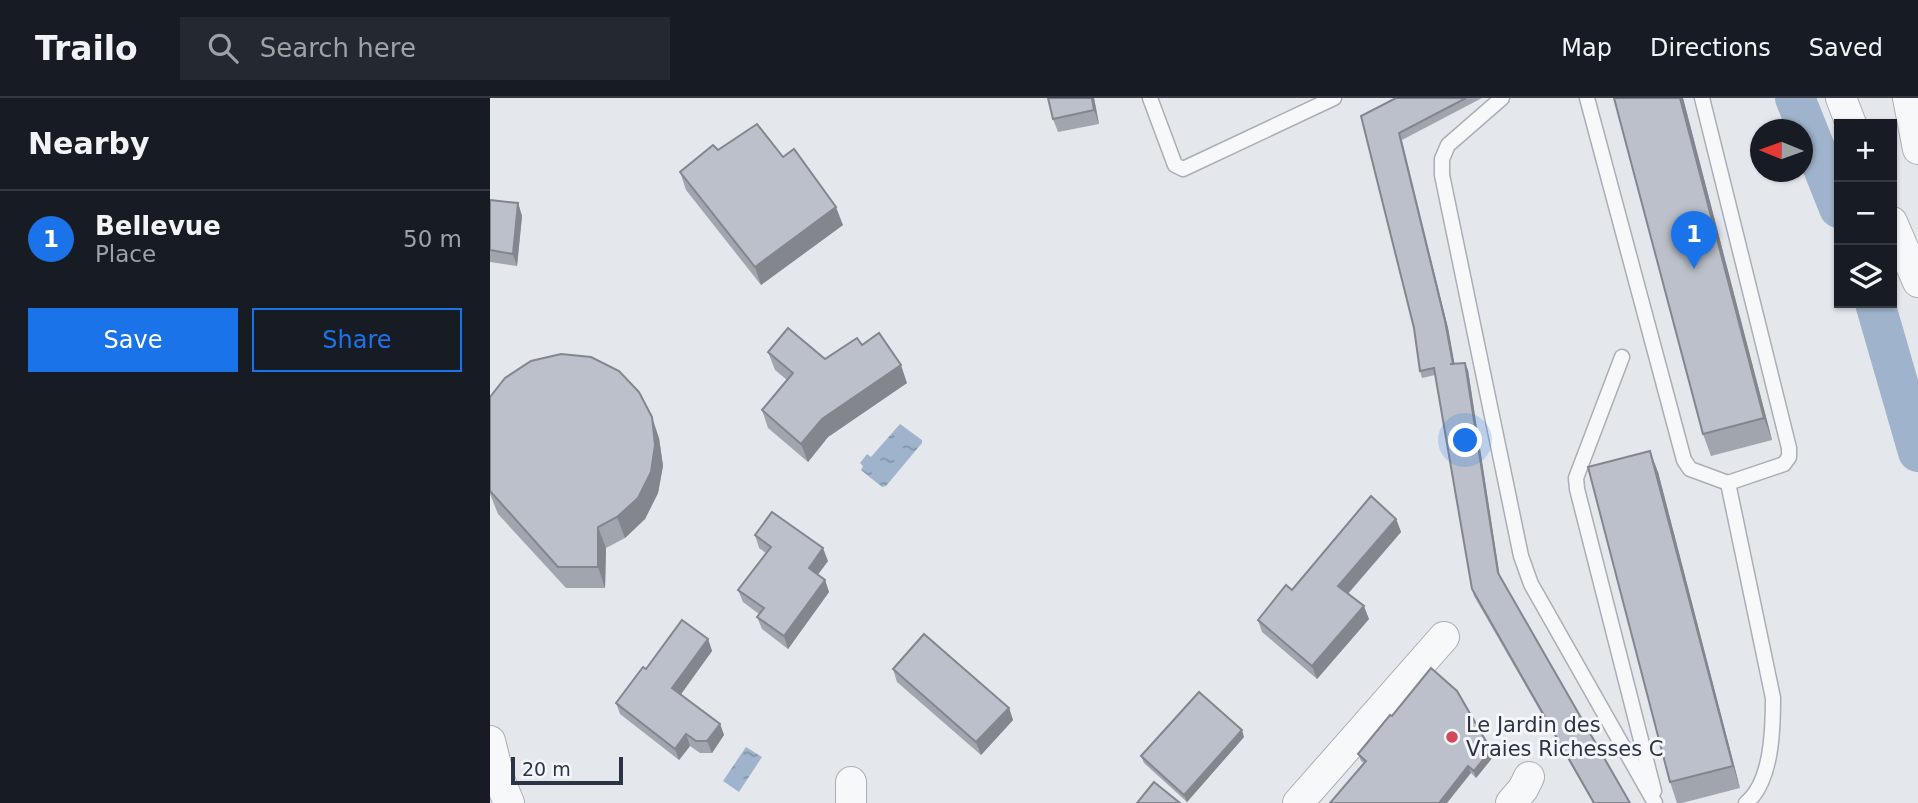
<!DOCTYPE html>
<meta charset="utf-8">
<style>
:root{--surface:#171b24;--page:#242831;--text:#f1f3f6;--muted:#9ea1a6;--line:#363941;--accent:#1a73e8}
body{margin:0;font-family:"DejaVu Sans",sans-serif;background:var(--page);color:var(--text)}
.controls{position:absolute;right:21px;top:21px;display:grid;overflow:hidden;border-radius:0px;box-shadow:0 2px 5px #0004}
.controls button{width:63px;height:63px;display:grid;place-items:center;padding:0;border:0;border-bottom:2px solid var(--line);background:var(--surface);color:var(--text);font:35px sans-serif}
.compass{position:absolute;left:1260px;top:21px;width:63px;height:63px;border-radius:50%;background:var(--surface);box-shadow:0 2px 5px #0004;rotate:271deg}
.scale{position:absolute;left:21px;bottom:18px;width:112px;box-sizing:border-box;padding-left:7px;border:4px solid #2b3445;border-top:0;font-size:19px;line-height:24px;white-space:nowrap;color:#2b3445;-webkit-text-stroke:5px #f4f6f9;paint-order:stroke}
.you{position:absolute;left:976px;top:343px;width:24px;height:24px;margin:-18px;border:5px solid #fff;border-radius:50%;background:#1a73e8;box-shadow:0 0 0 10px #1a73e833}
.badge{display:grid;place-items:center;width:46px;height:46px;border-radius:50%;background:var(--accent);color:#fff;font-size:23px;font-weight:700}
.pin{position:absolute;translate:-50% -58px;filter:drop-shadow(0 2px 4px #0008)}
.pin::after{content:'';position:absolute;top:37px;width:24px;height:21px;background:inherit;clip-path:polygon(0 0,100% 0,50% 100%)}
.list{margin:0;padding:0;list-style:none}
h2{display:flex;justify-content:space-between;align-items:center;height:91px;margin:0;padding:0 28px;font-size:30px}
h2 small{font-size:23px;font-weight:400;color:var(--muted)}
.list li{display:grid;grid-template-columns:46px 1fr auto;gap:21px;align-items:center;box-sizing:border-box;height:98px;padding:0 28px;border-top:2px solid var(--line)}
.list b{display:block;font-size:26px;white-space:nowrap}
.list p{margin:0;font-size:23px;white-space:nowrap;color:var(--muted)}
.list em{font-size:23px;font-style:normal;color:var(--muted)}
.actions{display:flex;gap:14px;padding:21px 28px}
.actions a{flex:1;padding:16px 0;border:2px solid var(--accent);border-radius:0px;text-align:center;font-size:24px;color:var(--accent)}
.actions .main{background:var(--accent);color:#fff}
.icon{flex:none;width:38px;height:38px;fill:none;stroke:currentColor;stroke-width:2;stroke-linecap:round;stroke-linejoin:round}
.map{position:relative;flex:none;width:1428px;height:705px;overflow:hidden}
header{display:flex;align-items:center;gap:42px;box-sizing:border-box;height:98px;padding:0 35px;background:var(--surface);border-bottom:2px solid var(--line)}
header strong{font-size:33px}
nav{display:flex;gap:38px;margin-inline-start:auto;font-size:24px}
.search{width:490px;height:63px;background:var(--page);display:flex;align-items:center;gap:18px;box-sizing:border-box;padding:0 24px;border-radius:0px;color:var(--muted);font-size:26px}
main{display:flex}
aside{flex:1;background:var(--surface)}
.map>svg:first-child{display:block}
.water{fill:url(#water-ripples)}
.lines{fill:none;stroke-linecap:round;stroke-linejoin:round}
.canal{stroke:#9fb4cc;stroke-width:40}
.service-casing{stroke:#a9aeb7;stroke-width:17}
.minor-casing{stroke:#a9aeb7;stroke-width:32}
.service{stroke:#f7f8fa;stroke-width:14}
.minor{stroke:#f7f8fa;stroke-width:30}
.wall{fill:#a1a5ae}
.shaded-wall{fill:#83868d}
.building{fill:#bbc0ca;stroke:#83868d;stroke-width:2}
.poi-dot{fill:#d1495b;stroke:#f4f6f9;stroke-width:2.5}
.labels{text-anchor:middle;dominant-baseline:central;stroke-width:6;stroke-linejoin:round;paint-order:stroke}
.poi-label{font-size:21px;fill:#2b3445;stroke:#f4f6f9;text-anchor:start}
</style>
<header>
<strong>Trailo</strong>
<div class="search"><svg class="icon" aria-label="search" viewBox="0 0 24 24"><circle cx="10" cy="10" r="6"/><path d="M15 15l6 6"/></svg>Search here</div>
<nav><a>Map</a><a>Directions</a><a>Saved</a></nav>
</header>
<main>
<aside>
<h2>Nearby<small></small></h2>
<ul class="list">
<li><span class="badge">1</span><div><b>Bellevue</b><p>Place</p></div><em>50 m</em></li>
</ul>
<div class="actions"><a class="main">Save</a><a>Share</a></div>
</aside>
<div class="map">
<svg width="1428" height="705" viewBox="0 0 1428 705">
<defs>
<pattern id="water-ripples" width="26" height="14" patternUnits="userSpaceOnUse" patternTransform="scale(1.75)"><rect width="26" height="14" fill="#9fb4cc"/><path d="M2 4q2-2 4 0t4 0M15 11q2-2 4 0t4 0" fill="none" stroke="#8293a7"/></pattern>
</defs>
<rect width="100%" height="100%" fill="#e4e7ec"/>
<g class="water">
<polygon points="410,326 432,342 432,345 396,388 392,389 371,372 373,368 370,365 377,356 381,359"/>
<polygon points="256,649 272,659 249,694 233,683"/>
</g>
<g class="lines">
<g class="canal">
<polyline points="1305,0 1349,110"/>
<polyline points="1385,205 1428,354"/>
</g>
<defs>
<g id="service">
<polyline points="660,0 685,67 693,71 844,0"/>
<polyline points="1012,0 958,47 952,61 952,77 1031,458 1041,486 1165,705"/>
<polyline points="1097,0 1194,362 1200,371 1238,385"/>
<path d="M1212 0 1299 350V359L1294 366 1238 385 1283 600C1283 631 1282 684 1256 705"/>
<polyline points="1132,259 1086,380 1087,391 1164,693"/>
</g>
<g id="minor">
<polyline points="1351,0 1361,26"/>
<polyline points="1418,0 1428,51"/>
<polyline points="1402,124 1428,184"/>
<polyline points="0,643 10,683 19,705"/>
<polyline points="361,705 361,684"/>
<polyline points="808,705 954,539"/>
<polyline points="1021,705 1033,691 1039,679"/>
</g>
</defs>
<use href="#service" class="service-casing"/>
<use href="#minor" class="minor-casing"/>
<use href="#service" class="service"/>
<use href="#minor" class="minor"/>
</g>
<g class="wall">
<polygon points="558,0 604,0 609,26 568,34 563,21"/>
<polygon points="906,0 992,0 912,42 958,230 964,266 978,272 1010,479 1140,705 1103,705 984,498 982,491 945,277 932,280 930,273"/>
<polygon points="1193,0 1282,342 1221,358 1213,336"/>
<polygon points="228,52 293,59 353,127 271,187 196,92 190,74"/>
<polygon points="0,102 28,105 32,118 27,168 0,164"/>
<polygon points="372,247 417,285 338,339 318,364 278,330 272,312 297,282 285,272 278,254 335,261"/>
<polygon points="0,299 169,340 173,368 168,395 155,421 135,440 116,450 115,490 76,490 8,416 0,396"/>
<polygon points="1168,374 1250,690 1192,705 1187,705 1180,684"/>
<polygon points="906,421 911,434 858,496 879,521 827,581 772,534 768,522 802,492"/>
<polygon points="265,437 338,463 328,476 335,482 339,494 298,551 272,531 267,519 269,516 253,504 248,492 276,455 269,450"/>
<polygon points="218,541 222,553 190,596 230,626 234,637 222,655 210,655 200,648 189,662 130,616 126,605 156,571"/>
<polygon points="403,571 519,610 523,622 491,657 407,584"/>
<polygon points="902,618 1001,652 1003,659 986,680 981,675 874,665 871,663 868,656"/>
<polygon points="754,639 697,704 654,665 651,658"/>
</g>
<g class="shaded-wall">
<polygon points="602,0 604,0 609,26 604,12"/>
<polygon points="1190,0 1193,0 1282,342 1274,320"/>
<polygon points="909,35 958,230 966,273 963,266"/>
<polygon points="28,105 32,118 27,168 23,156"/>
<polygon points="346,109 353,127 271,187 265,169"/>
<polygon points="975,265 978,272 1010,482 1008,475"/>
<polygon points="411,267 417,285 338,339 318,364 311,346 332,321"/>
<polygon points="162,319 169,340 173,368 168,395 155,421 135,440 127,419"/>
<polygon points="1160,353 1168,374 1250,690 1243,668"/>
<polygon points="906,421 911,434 853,501 848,488"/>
<polygon points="108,429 116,450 115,490 108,469"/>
<polygon points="333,450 338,463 324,482 319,470"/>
<polygon points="335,482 339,494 298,551 294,538"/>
<polygon points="874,508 879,521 827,581 822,568"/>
<polygon points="218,541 222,553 187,602 182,590"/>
<polygon points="519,610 523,622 491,657 486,644"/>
<polygon points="230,626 234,637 222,655 217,643"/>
<polygon points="752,632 754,639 697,704 694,697"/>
<polygon points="196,636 200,648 189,662 185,651"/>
<polygon points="1001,652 1003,659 986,680 984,673"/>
<polygon points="978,668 981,675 957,705 949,705"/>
</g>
<g class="building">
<polygon points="558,0 602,0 604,12 563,21"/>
<polygon points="906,0 976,0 909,35 955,223 963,266 960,266 975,265 1008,475 1140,705 1104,705 982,491 944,270 930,273 924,230 871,18"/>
<polygon points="1124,0 1190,0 1274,320 1213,336"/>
<polygon points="267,26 293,59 304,51 346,109 265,169 190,74 223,47 228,52"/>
<polygon points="0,102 28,105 23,156 0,152"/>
<polygon points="298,230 335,261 367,240 372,247 389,235 411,267 332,321 311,346 272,312 303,275 278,254"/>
<polygon points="71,256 101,259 129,273 149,294 162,319 165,347 161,374 148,400 127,419 108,429 108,469 68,469 0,393 0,299 15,280 41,263"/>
<polygon points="1160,353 1243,668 1180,684 1098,369"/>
<polygon points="881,398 906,421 848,488 874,508 822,568 768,522 796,487 802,492"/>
<polygon points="282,414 333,450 319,470 335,482 294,538 267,519 274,510 248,492 281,449 265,437"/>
<polygon points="192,522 218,541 182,590 230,626 217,643 206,643 196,636 185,651 126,605 153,569 156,571"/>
<polygon points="434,536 519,610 486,644 403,571"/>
<polygon points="941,570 967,593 1001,652 984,673 978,668 949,705 840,705 876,663 868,656 900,617 902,618"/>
<polygon points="709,594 752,632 694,697 651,658"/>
<polygon points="664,684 690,705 647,705"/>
</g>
<circle class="poi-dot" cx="962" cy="639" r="7"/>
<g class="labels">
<g class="poi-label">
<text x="976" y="627">Le Jardin des<tspan x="976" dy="24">Vraies Richesses C</tspan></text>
</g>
</g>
</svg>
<div class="controls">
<button>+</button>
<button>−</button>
<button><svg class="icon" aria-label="layers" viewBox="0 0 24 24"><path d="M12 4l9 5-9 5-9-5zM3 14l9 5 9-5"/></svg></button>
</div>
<svg class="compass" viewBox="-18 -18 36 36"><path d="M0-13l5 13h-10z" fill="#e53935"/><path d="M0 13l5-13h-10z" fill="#9ea1a6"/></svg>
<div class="scale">20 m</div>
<div class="you"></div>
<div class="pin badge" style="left:1204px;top:171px">1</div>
</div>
</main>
